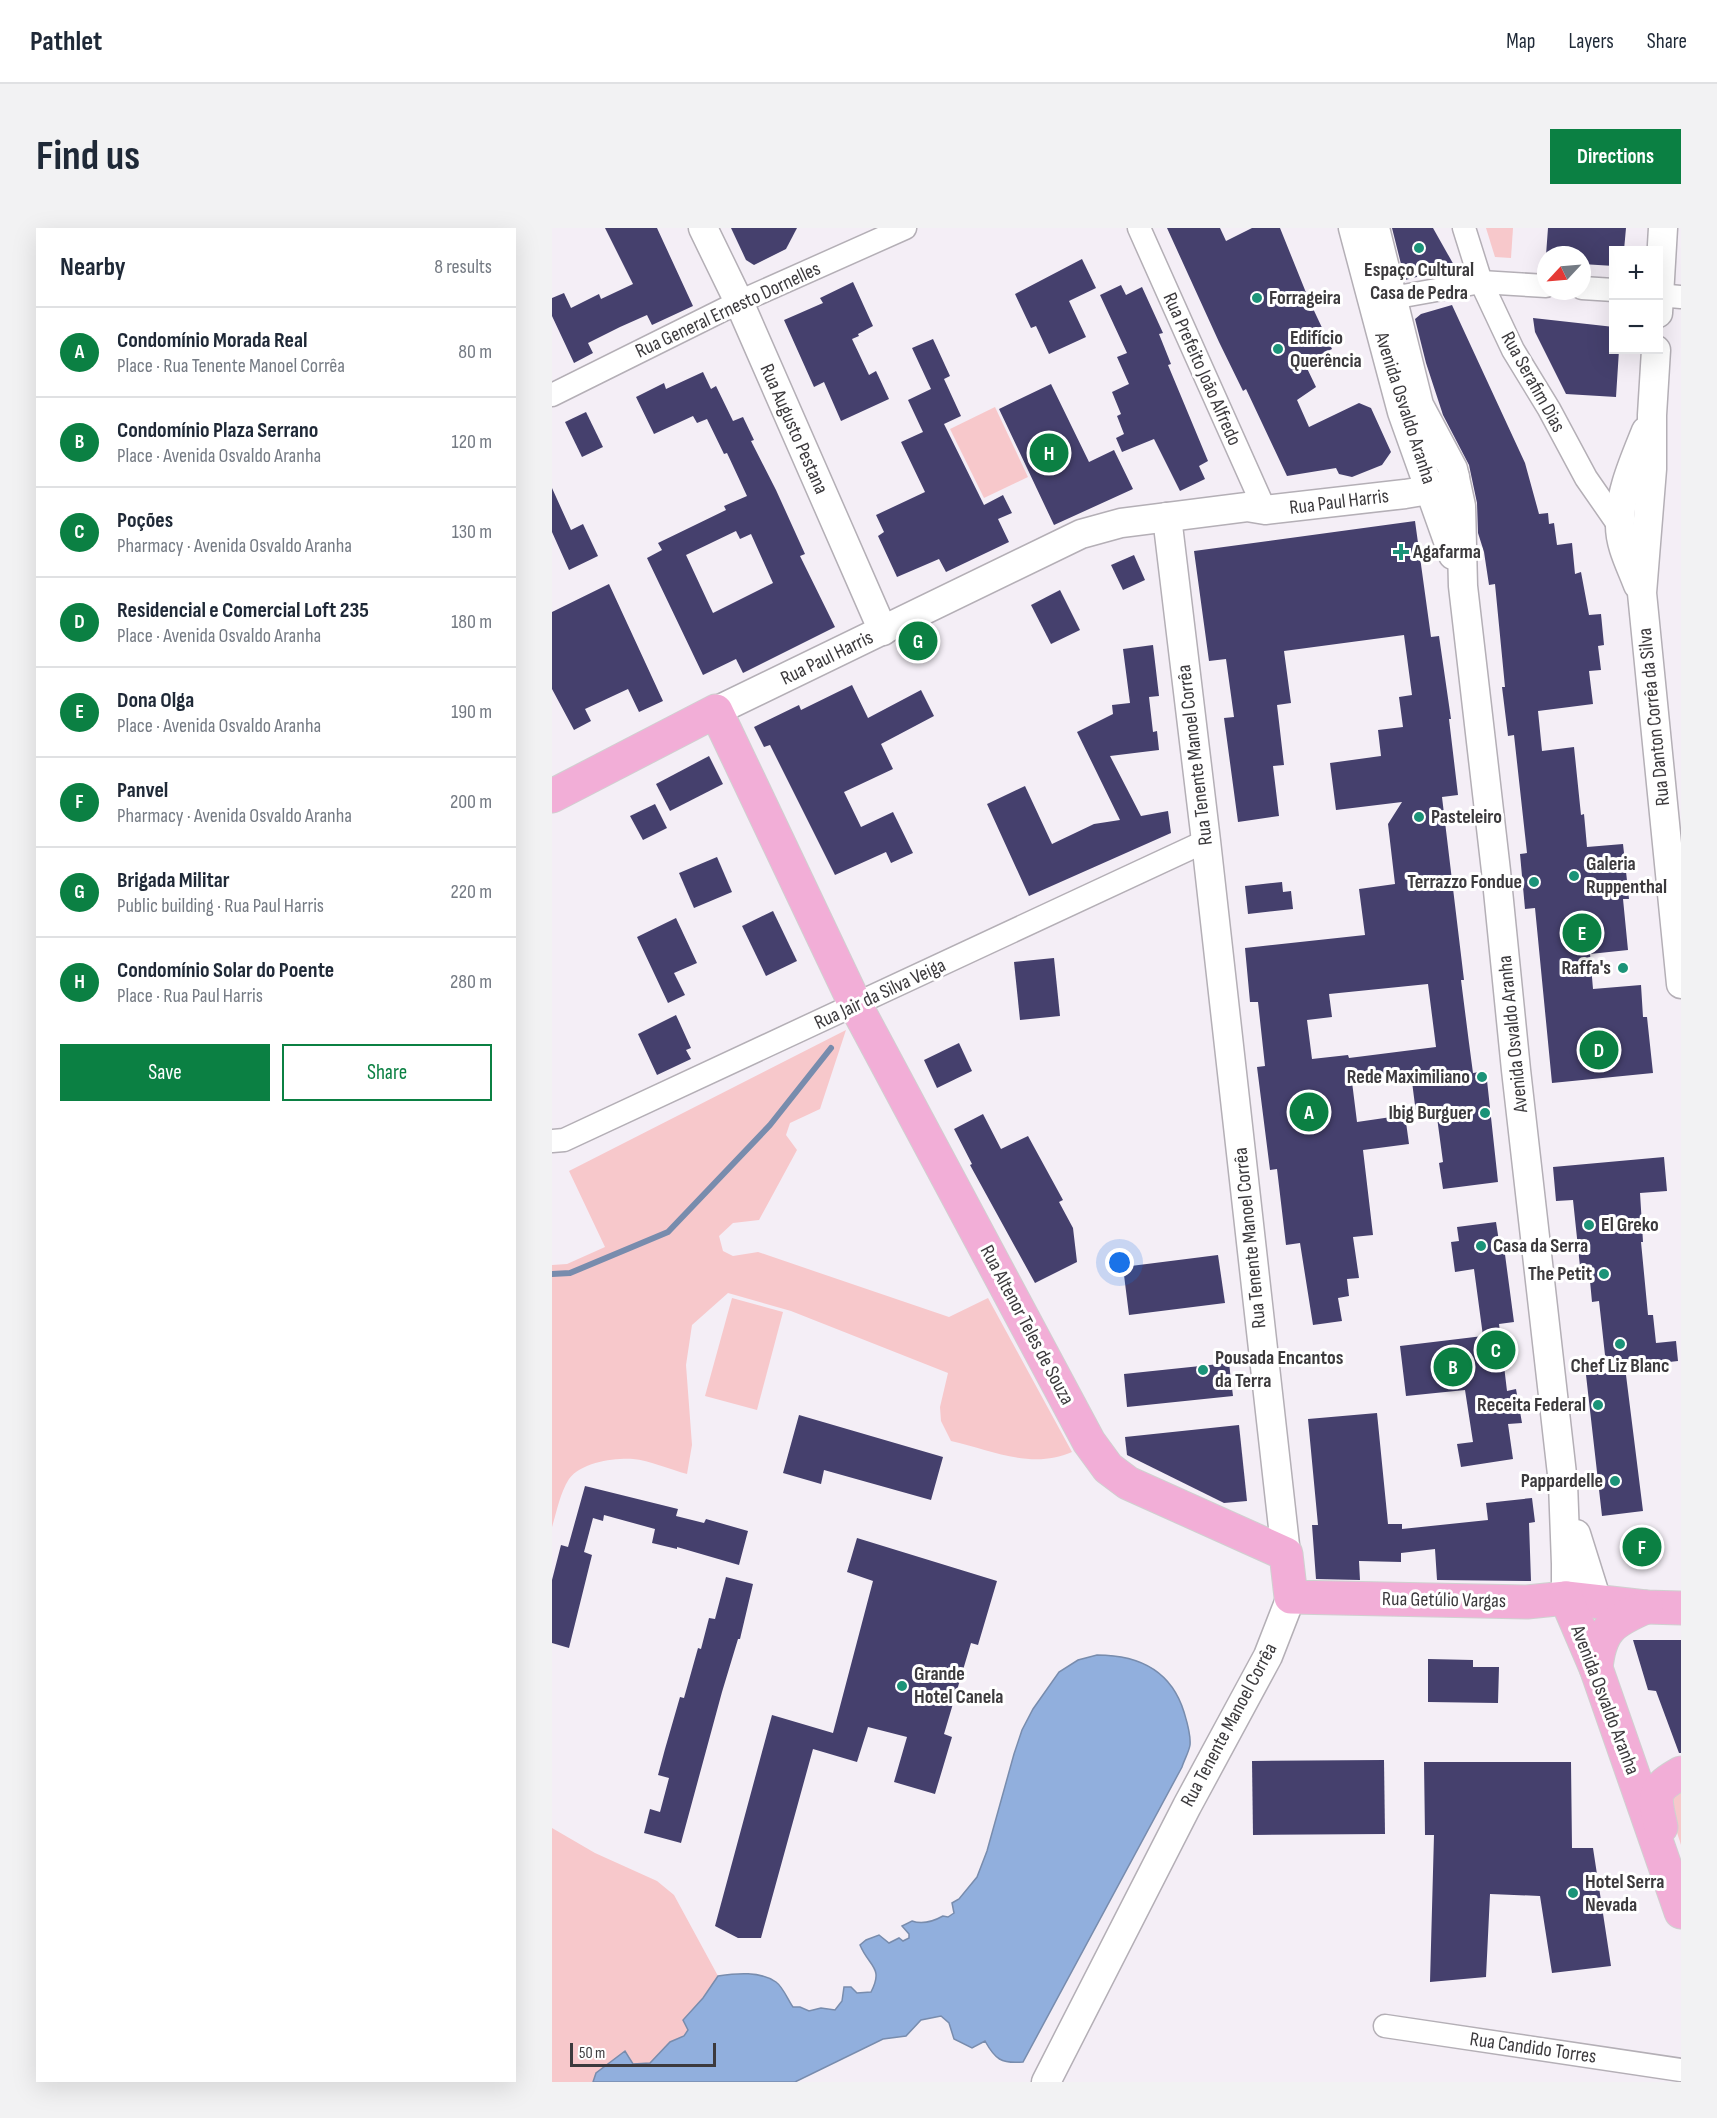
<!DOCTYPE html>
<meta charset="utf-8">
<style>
:root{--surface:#fff;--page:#f2f2f3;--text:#1f2937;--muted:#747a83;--line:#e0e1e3;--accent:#0b8043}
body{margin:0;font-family:"Sofia Sans Condensed",sans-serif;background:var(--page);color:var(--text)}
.controls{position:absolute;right:18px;top:18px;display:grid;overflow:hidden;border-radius:0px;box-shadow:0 6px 24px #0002}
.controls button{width:54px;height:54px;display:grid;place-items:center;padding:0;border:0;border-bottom:2px solid var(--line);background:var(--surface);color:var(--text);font:30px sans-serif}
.compass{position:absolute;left:985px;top:18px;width:54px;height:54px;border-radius:50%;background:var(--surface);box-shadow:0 6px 24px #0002;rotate:244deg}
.scale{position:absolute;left:18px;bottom:15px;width:146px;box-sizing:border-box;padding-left:6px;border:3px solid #3c3a3d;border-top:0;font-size:16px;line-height:21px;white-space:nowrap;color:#3c3a3d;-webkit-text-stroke:4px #fff;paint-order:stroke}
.you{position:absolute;left:568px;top:1035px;width:21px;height:21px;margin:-15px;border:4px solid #fff;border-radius:50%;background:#1a73e8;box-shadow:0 0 0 9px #1a73e833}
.badge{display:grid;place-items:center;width:39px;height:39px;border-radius:50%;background:var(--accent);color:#fff;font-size:20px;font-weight:700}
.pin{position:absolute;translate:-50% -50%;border:3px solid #fff;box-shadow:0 2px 6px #0006}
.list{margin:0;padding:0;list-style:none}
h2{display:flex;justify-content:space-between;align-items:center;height:78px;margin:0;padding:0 24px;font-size:26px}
h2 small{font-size:20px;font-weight:400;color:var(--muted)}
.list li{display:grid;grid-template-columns:39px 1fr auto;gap:18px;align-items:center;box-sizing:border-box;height:90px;padding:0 24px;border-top:2px solid var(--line)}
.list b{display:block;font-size:22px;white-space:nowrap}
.list p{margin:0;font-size:20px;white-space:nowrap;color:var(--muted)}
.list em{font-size:20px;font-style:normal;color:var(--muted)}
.actions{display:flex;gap:12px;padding:18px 24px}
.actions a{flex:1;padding:14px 0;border:2px solid var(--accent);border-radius:0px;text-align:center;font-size:21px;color:var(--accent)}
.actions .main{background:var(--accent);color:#fff}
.map{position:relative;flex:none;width:1129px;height:1854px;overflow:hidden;border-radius:0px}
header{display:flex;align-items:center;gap:36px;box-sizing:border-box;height:84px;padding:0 30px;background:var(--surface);border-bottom:2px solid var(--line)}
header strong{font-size:28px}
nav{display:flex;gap:33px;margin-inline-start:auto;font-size:21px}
.intro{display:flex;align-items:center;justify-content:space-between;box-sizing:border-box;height:144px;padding:0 36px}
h1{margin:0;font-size:42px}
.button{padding:15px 27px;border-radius:0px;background:var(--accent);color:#fff;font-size:21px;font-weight:700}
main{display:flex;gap:36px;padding:0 36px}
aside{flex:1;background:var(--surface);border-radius:0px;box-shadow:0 6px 24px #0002}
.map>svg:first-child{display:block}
.green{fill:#f7c8cb}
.water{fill:#91afdd;stroke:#788cad;stroke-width:1.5}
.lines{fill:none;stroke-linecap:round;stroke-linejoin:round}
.stream{stroke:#788cad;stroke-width:6}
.building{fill:#45406d;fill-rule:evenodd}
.minor-casing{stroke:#b4afb6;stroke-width:25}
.tertiary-casing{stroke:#b4afb6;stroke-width:31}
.primary-casing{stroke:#d0d0d0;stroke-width:35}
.minor{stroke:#fff;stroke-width:22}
.tertiary{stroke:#fff;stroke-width:28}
.primary{stroke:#f2aed7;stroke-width:33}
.poi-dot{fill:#1b9378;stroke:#fff;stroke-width:2}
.labels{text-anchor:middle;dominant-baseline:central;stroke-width:6;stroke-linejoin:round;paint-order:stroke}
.poi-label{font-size:20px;font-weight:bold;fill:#3c3a3d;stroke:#fff;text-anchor:start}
.street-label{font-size:20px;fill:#3c3a3d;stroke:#fff}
</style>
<header>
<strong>Pathlet</strong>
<nav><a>Map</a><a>Layers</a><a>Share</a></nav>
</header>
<div class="intro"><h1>Find us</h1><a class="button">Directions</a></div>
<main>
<aside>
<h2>Nearby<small>8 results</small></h2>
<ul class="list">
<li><span class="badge">A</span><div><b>Condomínio Morada Real</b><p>Place · Rua Tenente Manoel Corrêa</p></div><em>80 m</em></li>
<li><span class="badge">B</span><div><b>Condomínio Plaza Serrano</b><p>Place · Avenida Osvaldo Aranha</p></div><em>120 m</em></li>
<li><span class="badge">C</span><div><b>Poções</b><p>Pharmacy · Avenida Osvaldo Aranha</p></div><em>130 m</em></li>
<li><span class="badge">D</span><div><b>Residencial e Comercial Loft 235</b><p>Place · Avenida Osvaldo Aranha</p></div><em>180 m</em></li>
<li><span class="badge">E</span><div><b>Dona Olga</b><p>Place · Avenida Osvaldo Aranha</p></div><em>190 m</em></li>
<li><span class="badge">F</span><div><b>Panvel</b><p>Pharmacy · Avenida Osvaldo Aranha</p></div><em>200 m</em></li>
<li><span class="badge">G</span><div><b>Brigada Militar</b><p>Public building · Rua Paul Harris</p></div><em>220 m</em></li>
<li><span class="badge">H</span><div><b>Condomínio Solar do Poente</b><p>Place · Rua Paul Harris</p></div><em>280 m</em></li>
</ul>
<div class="actions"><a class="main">Save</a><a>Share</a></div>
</aside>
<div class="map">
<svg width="1129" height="1854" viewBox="0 0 1129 1854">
<rect width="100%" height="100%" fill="#f4eef6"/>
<g class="green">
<polygon points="934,0 961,0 959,30 943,29"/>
<polygon points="443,179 476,249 432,270 398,201"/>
<path d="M294 802 268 881 238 895 234 907 245 922 207 992 181 995 167 1008 171 1023 181 1028 206 1024 397 1089 436 1070 520 1224C480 1242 439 1222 399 1213L389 1193 388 1179 396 1145 239 1083 176 1065 140 1097 134 1137 140 1217 135 1246C119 1242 97 1232 81 1231 62 1230 30 1234 17 1251 8 1265 5 1283 0 1299V1037L15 1036 53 1019 17 943Z"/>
<polygon points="180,1070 231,1084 205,1182 153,1168"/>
<polygon points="1129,1560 1129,1617 1116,1576"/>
<path d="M0 1600 43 1625 105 1653 122 1667 166 1748 151 1770 133 1808 118 1814 99 1835 81 1836 77 1828C62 1834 46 1837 41 1854H0Z"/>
</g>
<path class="water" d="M545 1427C587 1427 619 1442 632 1484 635 1494 639 1506 638 1517 637 1524 632 1532 630 1539L471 1834C449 1836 443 1831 433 1813L420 1820 402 1811 397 1795 389 1788 369 1792 354 1808 331 1811 243 1854H41L44 1845 73 1823 81 1836 98 1835 118 1814 132 1808 136 1802 131 1792 151 1770 166 1748C185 1745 208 1743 224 1754 231 1759 236 1772 241 1779H248L257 1783 269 1780 283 1782 290 1773 292 1759H299L305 1765 319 1764C332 1739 317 1739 308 1717L314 1712 327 1707 337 1715 347 1710 351 1713 357 1710V1706L350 1698 360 1693C371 1697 382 1693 391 1688L396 1689 402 1685 400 1675 407 1671 425 1649 435 1623 462 1526 470 1502 481 1481 507 1444 526 1432Z"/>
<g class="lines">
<polyline class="stream" points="0,1046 18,1045 116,1004 218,897 279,820"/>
</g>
<g class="building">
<polygon points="53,0 105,0 141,78 100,97 95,87 68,99 36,115 41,125 22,135 0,88 0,70 12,65 19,80 47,66 49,71 81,56"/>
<polygon points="179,0 245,0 234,21 202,37 194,32"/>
<polygon points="615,0 668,0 674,13 700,0 728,0 757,72 780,121 752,134 764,159 745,172 757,199 807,175 819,180 839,224 830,237 800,249 787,246 784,240 735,248 694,161 691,163 667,114"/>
<polygon points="840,0 881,0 903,39 853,52"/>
<polygon points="996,0 1074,0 1072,22 1062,22 1062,38 1030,36 1030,27 994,27"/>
<polygon points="530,31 544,60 517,73 534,109 497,126 484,98 479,100 463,66"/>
<polygon points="301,54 321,98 306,106 307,108 300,111 317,147 324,143 337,171 289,193 272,154 262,159 232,92 271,75 268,70"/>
<polygon points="569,57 574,67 590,59 611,105 607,106 619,136 616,137 656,233 647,238 653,251 628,263 602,211 570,224 564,210 572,206 565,188 569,186 560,164 577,156 565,129 575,125 548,67"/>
<polygon points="900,77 973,235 987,286 996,285 997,296 1002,295 1005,317 1020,315 1023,346 1029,344 1037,387 1049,386 1052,417 1046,418 1049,442 1037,443 1041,476 986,483 990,523 1022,519 1029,587 1032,586 1035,619 1071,616 1077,671 1071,671 1076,722 1038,726 1041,761 1089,757 1091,789 1095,789 1101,845 1000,855 983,680 973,681 968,626 975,625 962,507 956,508 950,459 953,459 943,356 937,357 932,324 926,305 925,275 917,237 891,187 874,135 863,91 869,86"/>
<polygon points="981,90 1062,99 1062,122 1067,122 1064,169 1014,166 983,104"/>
<polygon points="381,111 398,148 392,151 409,188 392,196 432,277 451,267 460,285 446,291 457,314 394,344 387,331 345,349 326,308 332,304 324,287 373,264 349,214 371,204 356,172 379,161 360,120"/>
<path d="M151 144 159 161 164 158 181 193 191 189 202 212 199 213 224 262 253 326 248 328 283 399 191 445 184 431 151 447 95 330 110 322 106 315 174 282 172 278 195 268 175 225 172 226 155 191 145 195 141 188 102 206 84 169 112 155 114 161ZM184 303 188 311 199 306 221 355 161 385 134 327Z"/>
<polygon points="499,156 537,234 562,222 581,261 502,297 447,181"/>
<polygon points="34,184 51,219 30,229 13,194"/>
<polygon points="0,260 19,302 31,296 46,328 17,342 0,304"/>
<path d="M863 293 879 409 887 408 899 491H897L906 567 890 569 912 752H909L917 815 921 845 934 843 946 954 891 961 887 935 891 934 884 882 864 885 859 846 800 854 805 894 853 887 857 916 811 922 821 1007 801 1009 807 1050 795 1051 797 1068 786 1070 790 1093 761 1097 748 1015 734 1017 725 941 718 942 705 839 713 838 706 774H698L693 720 813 707 807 661 843 656 836 596 850 574 784 582 778 535 829 528 826 502 851 499 847 469 860 467 852 407 732 423 739 475 725 477 732 537 721 538 727 588 686 594 672 490 682 489 674 431 657 433 642 323ZM876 756 884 819 797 830 796 827 760 831 755 792 780 789 777 766Z"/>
<polygon points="582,327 593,352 571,362 559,337"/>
<polygon points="57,356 111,473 87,484 76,461 33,481 39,493 22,502 0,461 0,384"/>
<polygon points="508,362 528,402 499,416 479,377"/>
<polygon points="601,417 607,468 597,469 601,504 605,503 607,522 558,528 589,588 616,583 619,605 477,668 435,576 473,558 500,616 542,596 568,592 525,504 561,486 560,477 578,475 571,421"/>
<polygon points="300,457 316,490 369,462 382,488 329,516 341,541 292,564 309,599 341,584 361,625 339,635 334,624 283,647 218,517 212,519 202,499 247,477 249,482"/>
<polygon points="157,528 171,556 118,583 104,556"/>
<polygon points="103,576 115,600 91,612 78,588"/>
<polygon points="165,629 180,664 142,680 127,645"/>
<polygon points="730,654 731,664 739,663 741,681 696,686 693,658"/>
<polygon points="221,683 245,733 214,748 190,698"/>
<polygon points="124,690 145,735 122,745 133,767 116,775 85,709"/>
<polygon points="502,730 508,788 468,792 462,734"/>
<polygon points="124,787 139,820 134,822 139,831 105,847 86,806"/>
<polygon points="407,815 420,843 385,860 372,832"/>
<polygon points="431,886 449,921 476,908 511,972 507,974 521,1000 525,1034 483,1055 418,937 420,936 402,901"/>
<polygon points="1112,929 1115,963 1088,965 1091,1014 1089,1014 1096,1087 1101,1087 1104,1115 1124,1113 1126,1133 1073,1139 1091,1283 1050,1288 1034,1147 1055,1145 1047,1073 1040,1074 1038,1053 1029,1048 1021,972 1004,973 1001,939"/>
<polygon points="944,994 948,1020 952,1019 962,1094 947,1096 955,1163 964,1161 970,1195 956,1196 961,1231 909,1239 905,1216 921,1214 913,1162 854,1168 848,1118 931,1108 922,1041 903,1044 899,1014 907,1013 905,999"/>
<polygon points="666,1027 673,1075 577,1087 571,1039"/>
<polygon points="677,1135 681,1168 575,1179 572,1146"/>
<polygon points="825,1185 836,1296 850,1296 850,1301 936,1292 934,1275 980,1270 983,1294 977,1295 979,1353 885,1352 883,1321 849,1325 849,1334 807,1333 808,1352 764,1351 760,1297 766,1297 756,1191"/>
<polygon points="247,1187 391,1229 379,1272 272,1242 269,1256 231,1245"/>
<polygon points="687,1197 695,1273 672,1275 575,1227 573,1209"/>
<polygon points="33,1258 126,1281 124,1288 152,1295 154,1291 196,1303 187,1337 125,1319 125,1321 100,1315 103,1301 52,1287 51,1293 41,1290 32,1324 40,1327 17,1420 0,1415 0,1352 9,1317 16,1319"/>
<polygon points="305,1310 445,1353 426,1417 419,1415 392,1506 400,1509 383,1566 342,1554 355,1509 316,1499 305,1534 261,1521 209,1710 186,1710 163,1698 220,1487 281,1505 321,1353 295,1344"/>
<polygon points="174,1349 201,1356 188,1411 186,1411 170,1464 129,1615 92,1605 98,1581 108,1584 117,1550 106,1547 113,1521 128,1469 132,1470 146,1420 149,1421 157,1390 163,1391"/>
<polygon points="1081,1412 1129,1412 1129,1525 1127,1525 1104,1463 1096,1462"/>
<polygon points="876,1431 921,1432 921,1439 947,1439 946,1475 876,1474"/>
<polygon points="832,1532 833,1606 701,1607 700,1533"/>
<polygon points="872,1534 1019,1534 1020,1620 1041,1620 1059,1738 1000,1745 988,1668 938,1666 934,1749 878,1754 882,1607 873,1607"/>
</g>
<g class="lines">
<defs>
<g id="minor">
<polyline points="587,0 713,282"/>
<polyline points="912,0 929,54 961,122 997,181 1034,250 1068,299"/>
<polyline points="1030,60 1062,62"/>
<polyline points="1106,67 1129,69"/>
<polyline points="840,70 929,54 994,58"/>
<polyline points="0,167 187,74 353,0"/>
<polyline points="0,913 12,912 654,613"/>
<polyline points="833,1798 1129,1842"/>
</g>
<g id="tertiary">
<polyline points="151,0 187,74 331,403"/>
<polyline points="801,0 850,184 901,327"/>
<polyline points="823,0 867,177 901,241 909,278 911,358 944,643 964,842 1011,1255 1014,1336 1014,1370"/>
<polyline points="1106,85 1111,0"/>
<polyline points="1104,122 1100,187 1100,241 1090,365 1129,756"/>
<polyline points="615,289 654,613 734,1326"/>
<path d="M1086 357C1079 338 1068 318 1068 298 1067 266 1082 233 1094 203"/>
<polyline points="164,483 529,306 569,295 695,279 713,282 853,266 889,260 903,249"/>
<polyline points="1024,1306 1045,1373"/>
<polyline points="494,1854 635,1578 716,1428 739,1369"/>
</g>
<g id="primary">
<polyline points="0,568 164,483 304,778 537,1214 556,1240 576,1255 734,1326 739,1369 975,1374 1014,1370 1094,1379 1129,1380"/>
<polyline points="1014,1370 1044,1440 1129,1684"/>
<path d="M1044 1440C1048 1402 1059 1394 1094 1379"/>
<path d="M1109 1599C1102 1567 1099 1562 1129 1545"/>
</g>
</defs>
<use href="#minor" class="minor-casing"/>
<use href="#tertiary" class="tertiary-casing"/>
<use href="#primary" class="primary-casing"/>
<use href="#minor" class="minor"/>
<use href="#tertiary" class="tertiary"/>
<use href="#primary" class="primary"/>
</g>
<g class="poi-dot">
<circle cx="867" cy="20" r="6"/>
<circle cx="705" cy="70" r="6"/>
<circle cx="726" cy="121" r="6"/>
<path d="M846 315h6v6h6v6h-6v6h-6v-6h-6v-6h6z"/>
<circle cx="867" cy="589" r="6"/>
<circle cx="1022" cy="648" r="6"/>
<circle cx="982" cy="654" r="6"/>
<circle cx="1071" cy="740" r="6"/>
<circle cx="930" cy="849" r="6"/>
<circle cx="933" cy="885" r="6"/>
<circle cx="1037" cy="997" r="6"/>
<circle cx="929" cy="1018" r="6"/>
<circle cx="1052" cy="1046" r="6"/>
<circle cx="1068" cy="1116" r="6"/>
<circle cx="651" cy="1142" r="6"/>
<circle cx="1046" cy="1177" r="6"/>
<circle cx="1063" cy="1253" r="6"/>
<circle cx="350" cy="1458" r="6"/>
<circle cx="1021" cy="1665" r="6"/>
</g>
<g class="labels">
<g class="poi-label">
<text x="867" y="42" text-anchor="middle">Espaço Cultural<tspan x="867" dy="23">Casa de Pedra</tspan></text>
<text x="717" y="70">Forrageira</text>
<text x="738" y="110">Edifício<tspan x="738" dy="23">Querência</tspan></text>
<text x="861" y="324">Agafarma</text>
<text x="879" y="589">Pasteleiro</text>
<text x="1034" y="636">Galeria<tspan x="1034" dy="23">Ruppenthal</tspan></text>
<text x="970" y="654" text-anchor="end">Terrazzo Fondue</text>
<text x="1059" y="740" text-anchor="end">Raffa's</text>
<text x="918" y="849" text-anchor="end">Rede Maximiliano</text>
<text x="921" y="885" text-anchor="end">Ibig Burguer</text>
<text x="1049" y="997">El Greko</text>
<text x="941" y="1018">Casa da Serra</text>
<text x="1040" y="1046" text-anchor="end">The Petit</text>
<text x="663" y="1130">Pousada Encantos<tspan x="663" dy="23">da Terra</tspan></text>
<text x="1068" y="1138" text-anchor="middle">Chef Liz Blanc</text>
<text x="1034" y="1177" text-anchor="end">Receita Federal</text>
<text x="1051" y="1253" text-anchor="end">Pappardelle</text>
<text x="362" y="1446">Grande<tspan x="362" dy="23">Hotel Canela</tspan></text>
<text x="1033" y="1654">Hotel Serra<tspan x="1033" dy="23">Nevada</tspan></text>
</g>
<g class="street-label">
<text transform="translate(176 82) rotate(-25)">Rua General Ernesto Dornelles</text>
<text transform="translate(650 141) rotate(66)">Rua Prefeito João Alfredo</text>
<text transform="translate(981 154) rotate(61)">Rua Serafim Dias</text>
<text transform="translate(853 180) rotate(72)">Avenida Osvaldo Aranha</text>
<text transform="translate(242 201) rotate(66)">Rua Augusto Pestana</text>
<text transform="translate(787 274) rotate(-7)">Rua Paul Harris</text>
<text transform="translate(275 430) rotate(-26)">Rua Paul Harris</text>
<text transform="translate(1102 489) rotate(-96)">Rua Danton Corrêa da Silva</text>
<text transform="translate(643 527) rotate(-97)">Rua Tenente Manoel Corrêa</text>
<text transform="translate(328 766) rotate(-25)">Rua Jair da Silva Veiga</text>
<text transform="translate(961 806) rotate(-96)">Avenida Osvaldo Aranha</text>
<text transform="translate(698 1010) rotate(-96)">Rua Tenente Manoel Corrêa</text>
<text transform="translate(475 1097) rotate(62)">Rua Altenor Teles de Souza</text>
<text transform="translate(892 1372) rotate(1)">Rua Getúlio Vargas</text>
<text transform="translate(1053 1472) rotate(69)">Avenida Osvaldo Aranha</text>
<text transform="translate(677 1497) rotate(-62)">Rua Tenente Manoel Corrêa</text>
<text transform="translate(981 1820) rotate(8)">Rua Candido Torres</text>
</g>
</g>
</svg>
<div class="controls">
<button>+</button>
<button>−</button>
</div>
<svg class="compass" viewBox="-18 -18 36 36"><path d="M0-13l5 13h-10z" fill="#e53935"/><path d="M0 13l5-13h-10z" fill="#747a83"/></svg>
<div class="scale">50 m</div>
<div class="you"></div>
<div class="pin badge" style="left:757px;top:884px">A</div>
<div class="pin badge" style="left:901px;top:1139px">B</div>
<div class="pin badge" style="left:944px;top:1122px">C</div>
<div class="pin badge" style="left:1047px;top:822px">D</div>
<div class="pin badge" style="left:1030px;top:705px">E</div>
<div class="pin badge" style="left:1090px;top:1319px">F</div>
<div class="pin badge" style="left:366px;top:413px">G</div>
<div class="pin badge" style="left:497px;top:225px">H</div>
</div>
</main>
